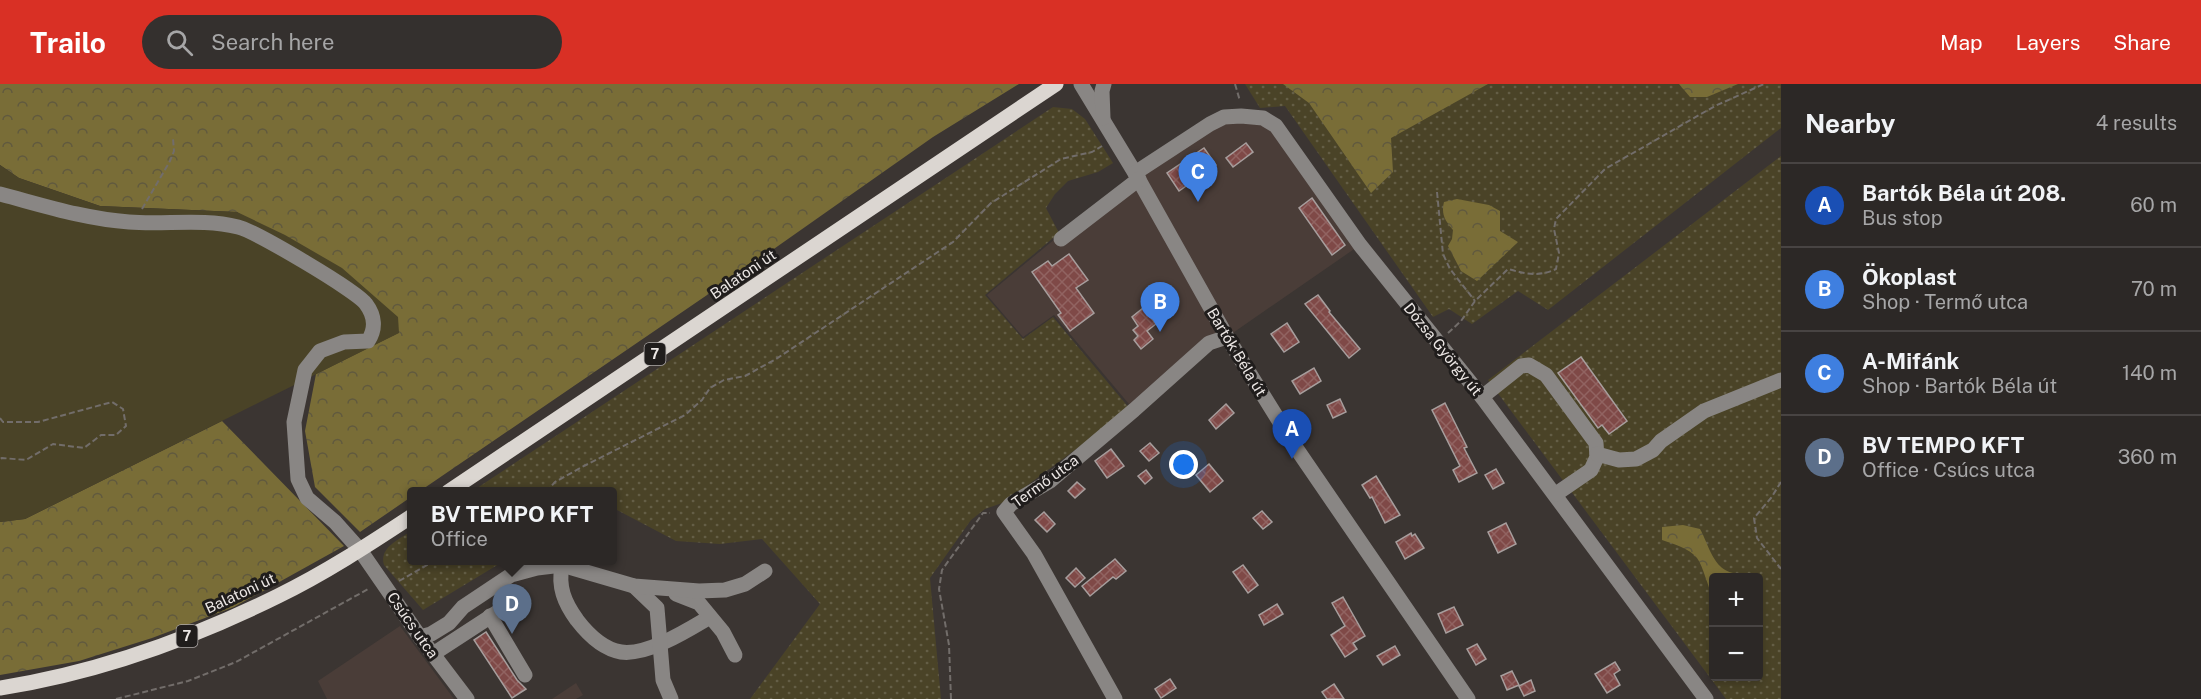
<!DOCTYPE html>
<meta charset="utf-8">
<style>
:root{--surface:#2c2826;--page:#34302e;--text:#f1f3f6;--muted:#a6a6a7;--line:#484443;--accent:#d93025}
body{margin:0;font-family:"Public Sans",sans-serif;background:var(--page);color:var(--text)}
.controls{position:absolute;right:18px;bottom:18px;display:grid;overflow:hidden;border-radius:6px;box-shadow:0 3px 9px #0003}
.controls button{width:54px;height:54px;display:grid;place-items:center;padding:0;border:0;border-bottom:2px solid var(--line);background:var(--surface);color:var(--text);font:30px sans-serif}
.you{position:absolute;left:1184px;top:381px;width:21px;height:21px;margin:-15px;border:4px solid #fff;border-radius:50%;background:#1a73e8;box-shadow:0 0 0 9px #1a73e833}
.badge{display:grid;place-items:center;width:39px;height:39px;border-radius:50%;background:var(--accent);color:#fff;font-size:20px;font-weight:700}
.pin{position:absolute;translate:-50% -50px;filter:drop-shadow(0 2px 3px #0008)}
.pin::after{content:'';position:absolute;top:32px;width:21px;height:18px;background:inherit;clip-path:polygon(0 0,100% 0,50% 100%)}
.popup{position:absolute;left:407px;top:403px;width:210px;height:78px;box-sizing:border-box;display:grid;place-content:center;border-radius:6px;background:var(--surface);filter:drop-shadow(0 2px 4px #0005);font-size:20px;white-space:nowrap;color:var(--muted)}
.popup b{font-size:22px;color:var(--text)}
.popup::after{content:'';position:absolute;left:50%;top:100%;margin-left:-12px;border:12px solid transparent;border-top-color:var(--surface)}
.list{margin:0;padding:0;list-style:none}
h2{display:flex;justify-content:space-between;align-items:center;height:78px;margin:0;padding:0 24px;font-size:26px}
h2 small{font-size:20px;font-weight:400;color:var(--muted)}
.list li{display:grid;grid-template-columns:39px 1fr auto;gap:18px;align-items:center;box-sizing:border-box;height:84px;padding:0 24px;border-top:2px solid var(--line)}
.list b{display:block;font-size:22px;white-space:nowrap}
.list p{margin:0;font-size:20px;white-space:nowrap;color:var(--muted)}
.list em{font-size:20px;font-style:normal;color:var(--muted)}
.icon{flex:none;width:33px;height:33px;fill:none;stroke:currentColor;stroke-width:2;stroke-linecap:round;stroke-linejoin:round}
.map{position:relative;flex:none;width:1781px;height:615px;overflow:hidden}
header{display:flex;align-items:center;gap:36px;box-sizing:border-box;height:84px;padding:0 30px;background:var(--accent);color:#fff}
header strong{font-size:28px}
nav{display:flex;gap:33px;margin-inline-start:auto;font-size:21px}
.search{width:420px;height:54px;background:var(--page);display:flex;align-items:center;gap:15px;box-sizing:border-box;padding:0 21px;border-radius:33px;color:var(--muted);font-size:22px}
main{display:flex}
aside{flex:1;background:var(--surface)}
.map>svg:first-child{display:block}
.built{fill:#4a3d38}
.grass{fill:url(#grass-dots);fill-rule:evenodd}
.forest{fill:url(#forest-crowns)}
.pitch{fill:#4a4327}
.building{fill:url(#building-cross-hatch);stroke:#a79e9d;stroke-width:1.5}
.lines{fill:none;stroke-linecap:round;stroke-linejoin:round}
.path{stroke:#726d6a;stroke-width:2;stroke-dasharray:6 3;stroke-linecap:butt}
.minor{stroke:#898684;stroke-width:15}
.major{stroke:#dbd6d1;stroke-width:15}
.labels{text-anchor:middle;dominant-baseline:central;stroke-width:6;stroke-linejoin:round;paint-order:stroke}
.shield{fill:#201d1c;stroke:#afaaa9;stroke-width:1.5}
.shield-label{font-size:14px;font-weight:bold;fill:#ece7e5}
.street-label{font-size:15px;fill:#ece7e5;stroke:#201d1c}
</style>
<header>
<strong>Trailo</strong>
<div class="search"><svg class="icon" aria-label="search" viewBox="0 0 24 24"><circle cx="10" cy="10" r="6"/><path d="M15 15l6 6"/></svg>Search here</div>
<nav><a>Map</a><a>Layers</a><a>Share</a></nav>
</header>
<main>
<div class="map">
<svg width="1781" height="615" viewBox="0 0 1781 615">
<defs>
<pattern id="grass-dots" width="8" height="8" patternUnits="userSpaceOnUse" patternTransform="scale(1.5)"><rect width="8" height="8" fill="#4a4327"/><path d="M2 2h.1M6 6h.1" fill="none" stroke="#645e46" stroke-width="1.8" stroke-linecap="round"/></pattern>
<pattern id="forest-crowns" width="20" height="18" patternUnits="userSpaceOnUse" patternTransform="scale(1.5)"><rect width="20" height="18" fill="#796d37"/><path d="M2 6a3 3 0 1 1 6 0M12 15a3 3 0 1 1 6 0" fill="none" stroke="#60593e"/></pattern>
<pattern id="building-cross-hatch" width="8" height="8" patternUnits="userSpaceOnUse" patternTransform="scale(1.5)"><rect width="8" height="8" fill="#7f4947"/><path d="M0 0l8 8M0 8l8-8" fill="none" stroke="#916361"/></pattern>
</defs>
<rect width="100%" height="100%" fill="#3b3532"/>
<g class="built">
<polygon points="1263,34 1360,161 1227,253 1134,326 1054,231 1023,253 987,211 1135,89 1210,40"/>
<polygon points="400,542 454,615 327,615 318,597"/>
<polygon points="576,599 583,611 576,615 552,615"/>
</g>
<g class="grass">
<polygon points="1245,0 1781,0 1781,44 1548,226 1518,207 1472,240 1449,225 1433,233 1285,22 1260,24"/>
<polygon points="1053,23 1072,25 1085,35 1113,79 1098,88 1068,97 1055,110 1046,124 1059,149 985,211 1023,255 1053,233 1130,325 1005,418 985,425 971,436 930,494 941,615 750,615 820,520 762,455 720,460 676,457 617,426 613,428 612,408 471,408"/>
<path d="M1781 72V615H1726L1488 296ZM1714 494H1758V592H1714Z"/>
<path d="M411 447 412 476 504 477 423 526 384 481C379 463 399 456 411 447Z"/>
</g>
<g class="forest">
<polygon points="0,0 1019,0 933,53 751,181 420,407 412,408 411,413 360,448 315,403 305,347 316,290 398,249 237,128 100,122 19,94 0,81"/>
<polygon points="1283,0 1488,0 1391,54 1393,88 1371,109 1309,19"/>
<polygon points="1679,0 1738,0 1707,13 1690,13"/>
<path d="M1457 115 1489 121 1500 127V147L1518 158 1477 197 1461 187 1448 162 1452 155 1453 146C1445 136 1441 131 1444 118Z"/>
<polygon points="222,337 344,462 234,523 152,554 79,577 0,591 0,438 25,435"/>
<path d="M1683 441 1700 445C1709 461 1713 485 1733 489 1741 491 1748 489 1756 493L1714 494 1713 514C1708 503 1703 482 1697 474 1689 464 1673 460 1662 456V443Z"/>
</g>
<polygon class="pitch" points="0,81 19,94 100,122 237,128 285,151 342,184 398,233 399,249 25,435 0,438"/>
<g class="building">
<polygon points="1246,59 1253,68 1233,83 1226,74"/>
<polygon points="1204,64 1216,81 1179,107 1167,89"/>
<polygon points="1312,114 1345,161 1332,171 1299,124"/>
<polygon points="1069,170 1088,196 1076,204 1094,229 1070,247 1058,231 1061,229 1032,188 1048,177 1052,182"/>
<polygon points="1318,211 1330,227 1329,228 1360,265 1349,274 1305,220"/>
<polygon points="1143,224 1156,240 1147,247 1153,255 1141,265 1134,256 1138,252 1133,246 1138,242 1132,233"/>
<polygon points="1287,239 1299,258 1284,268 1271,250"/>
<polygon points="1581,273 1627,337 1609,350 1602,341 1598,344 1558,289"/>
<polygon points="1314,284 1321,297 1300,310 1292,297"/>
<polygon points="1340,315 1346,328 1333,334 1327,321"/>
<polygon points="1445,319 1467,363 1464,364 1477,389 1459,398 1453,386 1460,382 1432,326"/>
<polygon points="1226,320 1234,329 1216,345 1209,336"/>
<polygon points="1150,359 1159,369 1149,377 1140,367"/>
<polygon points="1111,365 1124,382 1107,394 1095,377"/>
<polygon points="1209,380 1223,397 1210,408 1196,391"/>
<polygon points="1496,385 1504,399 1493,405 1485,391"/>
<polygon points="1146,386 1152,394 1145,400 1138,392"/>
<polygon points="1376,392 1400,431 1385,439 1372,413 1370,414 1362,401"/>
<polygon points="1077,398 1085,405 1075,414 1068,407"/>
<polygon points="1262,427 1272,438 1263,445 1253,434"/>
<polygon points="1044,428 1055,440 1047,448 1035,436"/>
<polygon points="1506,439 1516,460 1498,469 1488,448"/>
<polygon points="1411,449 1412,452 1415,450 1424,464 1405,475 1396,458"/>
<polygon points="1115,475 1126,487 1116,495 1113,493 1090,512 1082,502"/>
<polygon points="1243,481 1258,501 1248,509 1233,488"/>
<polygon points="1076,484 1085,494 1075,503 1066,494"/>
<polygon points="512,502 526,524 510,535 507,521 499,517 496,513"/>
<polygon points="1343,513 1365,552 1353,559 1357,565 1345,573 1331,551 1345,542 1332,519"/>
<polygon points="1277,520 1283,530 1264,541 1259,531"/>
<polygon points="1454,523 1463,541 1446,549 1438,530"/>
<polygon points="486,548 517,596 526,605 512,614 474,556"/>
<polygon points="1477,560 1486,575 1476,581 1467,565"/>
<polygon points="1395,562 1400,571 1383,581 1377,572"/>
<polygon points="1615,578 1620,586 1614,590 1620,601 1607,609 1595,590"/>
<polygon points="1512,587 1519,601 1507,606 1501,592"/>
<polygon points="1170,595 1176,604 1161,614 1155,605"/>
<polygon points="1531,596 1535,607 1524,612 1519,602"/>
<polygon points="1334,600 1344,615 1327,615 1322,608"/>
</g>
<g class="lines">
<g class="path">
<polyline points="1235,0 1240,17"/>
<polyline points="1437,108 1443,170 1450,185 1475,217"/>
<polyline points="142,125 170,77 174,67 173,55"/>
<path d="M1448 249 1461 237 1475 217 1508 185C1526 190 1539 193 1556 185L1559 169 1554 145 1556 135 1605 85 1715 22 1764 0"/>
<polyline points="0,334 3,338 38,338 112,318 123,325 126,342 116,351 101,351 84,364 53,360 26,376 2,374 0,375"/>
<polyline points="1781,398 1771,414 1754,434 1757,454 1781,485"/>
<polyline points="546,408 555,398 582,383 685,331 702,316 710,304 724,296 745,292 776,275 953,158 991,119 1061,75 1092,68 1102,62"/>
<polyline points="399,497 436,476"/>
<polyline points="116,615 188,597 236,578 370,504"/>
<polyline points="951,615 949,561 939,505 942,486 983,429 990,429"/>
</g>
<g class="minor">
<polyline points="1081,0 1135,89 1227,253 1294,361 1468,615"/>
<polyline points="1103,34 1102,7 1104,0"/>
<polyline points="1135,89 1210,40 1224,33 1241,32 1263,34 1276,42 1360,161 1482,313 1706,615"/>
<path d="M0 110C42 121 85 135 129 138 165 141 202 134 238 143 255 147 357 207 366 220 375 232 376 245 368 257L344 258 320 267 305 286 294 338 298 395 307 414 335 438 360 466 420 553 467 615"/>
<polyline points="1061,155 1139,95"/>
<polyline points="1482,313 1521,282 1529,281 1546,291 1596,359 1597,373 1591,386 1556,410"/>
<polyline points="1597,370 1619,376 1636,375 1653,366 1661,357 1704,327 1781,296"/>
<path d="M562 481C558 503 564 518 577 536 587 549 603 565 621 568 647 572 688 546 710 533"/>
<polyline points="634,502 657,524 663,596 671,615"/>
<polyline points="676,510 699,519 723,548 735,571"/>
<polyline points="490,532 525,591"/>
<polyline points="420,553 431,550 449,539 463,523 511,491 537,484 562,481 634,502 699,507 725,506 745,500 765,487"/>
<polyline points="433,570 499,527"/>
<polyline points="1115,615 1034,470 1004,428 1011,420 1050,397 1134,326 1209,259 1227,253"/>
</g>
<g class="major">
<polyline points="448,408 1056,0"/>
<path d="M0 604C96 589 191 555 278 512 325 489 368 461 412 432"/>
</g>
</g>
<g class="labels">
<g class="shield">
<rect x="644.5" y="259" width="21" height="22" rx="4.5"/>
<rect x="176.5" y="541" width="21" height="22" rx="4.5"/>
</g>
<g class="shield-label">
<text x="655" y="270">7</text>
<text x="187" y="552">7</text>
</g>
<g class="street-label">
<text transform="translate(743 190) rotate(-34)">Balatoni út</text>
<text transform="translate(1443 265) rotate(51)">Dózsa György út</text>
<text transform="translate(1237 268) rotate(59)">Bartók Béla út</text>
<text transform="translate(1045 397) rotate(-36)">Termő utca</text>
<text transform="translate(240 509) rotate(-25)">Balatoni út</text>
<text transform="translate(413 541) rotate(55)">Csúcs utca</text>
</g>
</g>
</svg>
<div class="controls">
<button>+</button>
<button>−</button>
</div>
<div class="you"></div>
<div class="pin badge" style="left:1292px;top:375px;background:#1a4fb4">A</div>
<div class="pin badge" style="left:1160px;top:248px;background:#3f7fe0">B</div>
<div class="pin badge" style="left:1198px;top:118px;background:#3f7fe0">C</div>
<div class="pin badge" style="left:512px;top:550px;background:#5c6f8a">D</div>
<div class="popup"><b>BV TEMPO KFT</b>Office</div>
</div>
<aside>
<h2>Nearby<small>4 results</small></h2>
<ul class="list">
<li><span class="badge" style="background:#1a4fb4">A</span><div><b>Bartók Béla út 208.</b><p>Bus stop</p></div><em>60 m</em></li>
<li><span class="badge" style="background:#3f7fe0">B</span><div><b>Ökoplast</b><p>Shop · Termő utca</p></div><em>70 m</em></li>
<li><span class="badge" style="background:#3f7fe0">C</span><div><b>A-Mifánk</b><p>Shop · Bartók Béla út</p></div><em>140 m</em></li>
<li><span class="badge" style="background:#5c6f8a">D</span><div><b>BV TEMPO KFT</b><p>Office · Csúcs utca</p></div><em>360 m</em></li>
</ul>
</aside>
</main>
